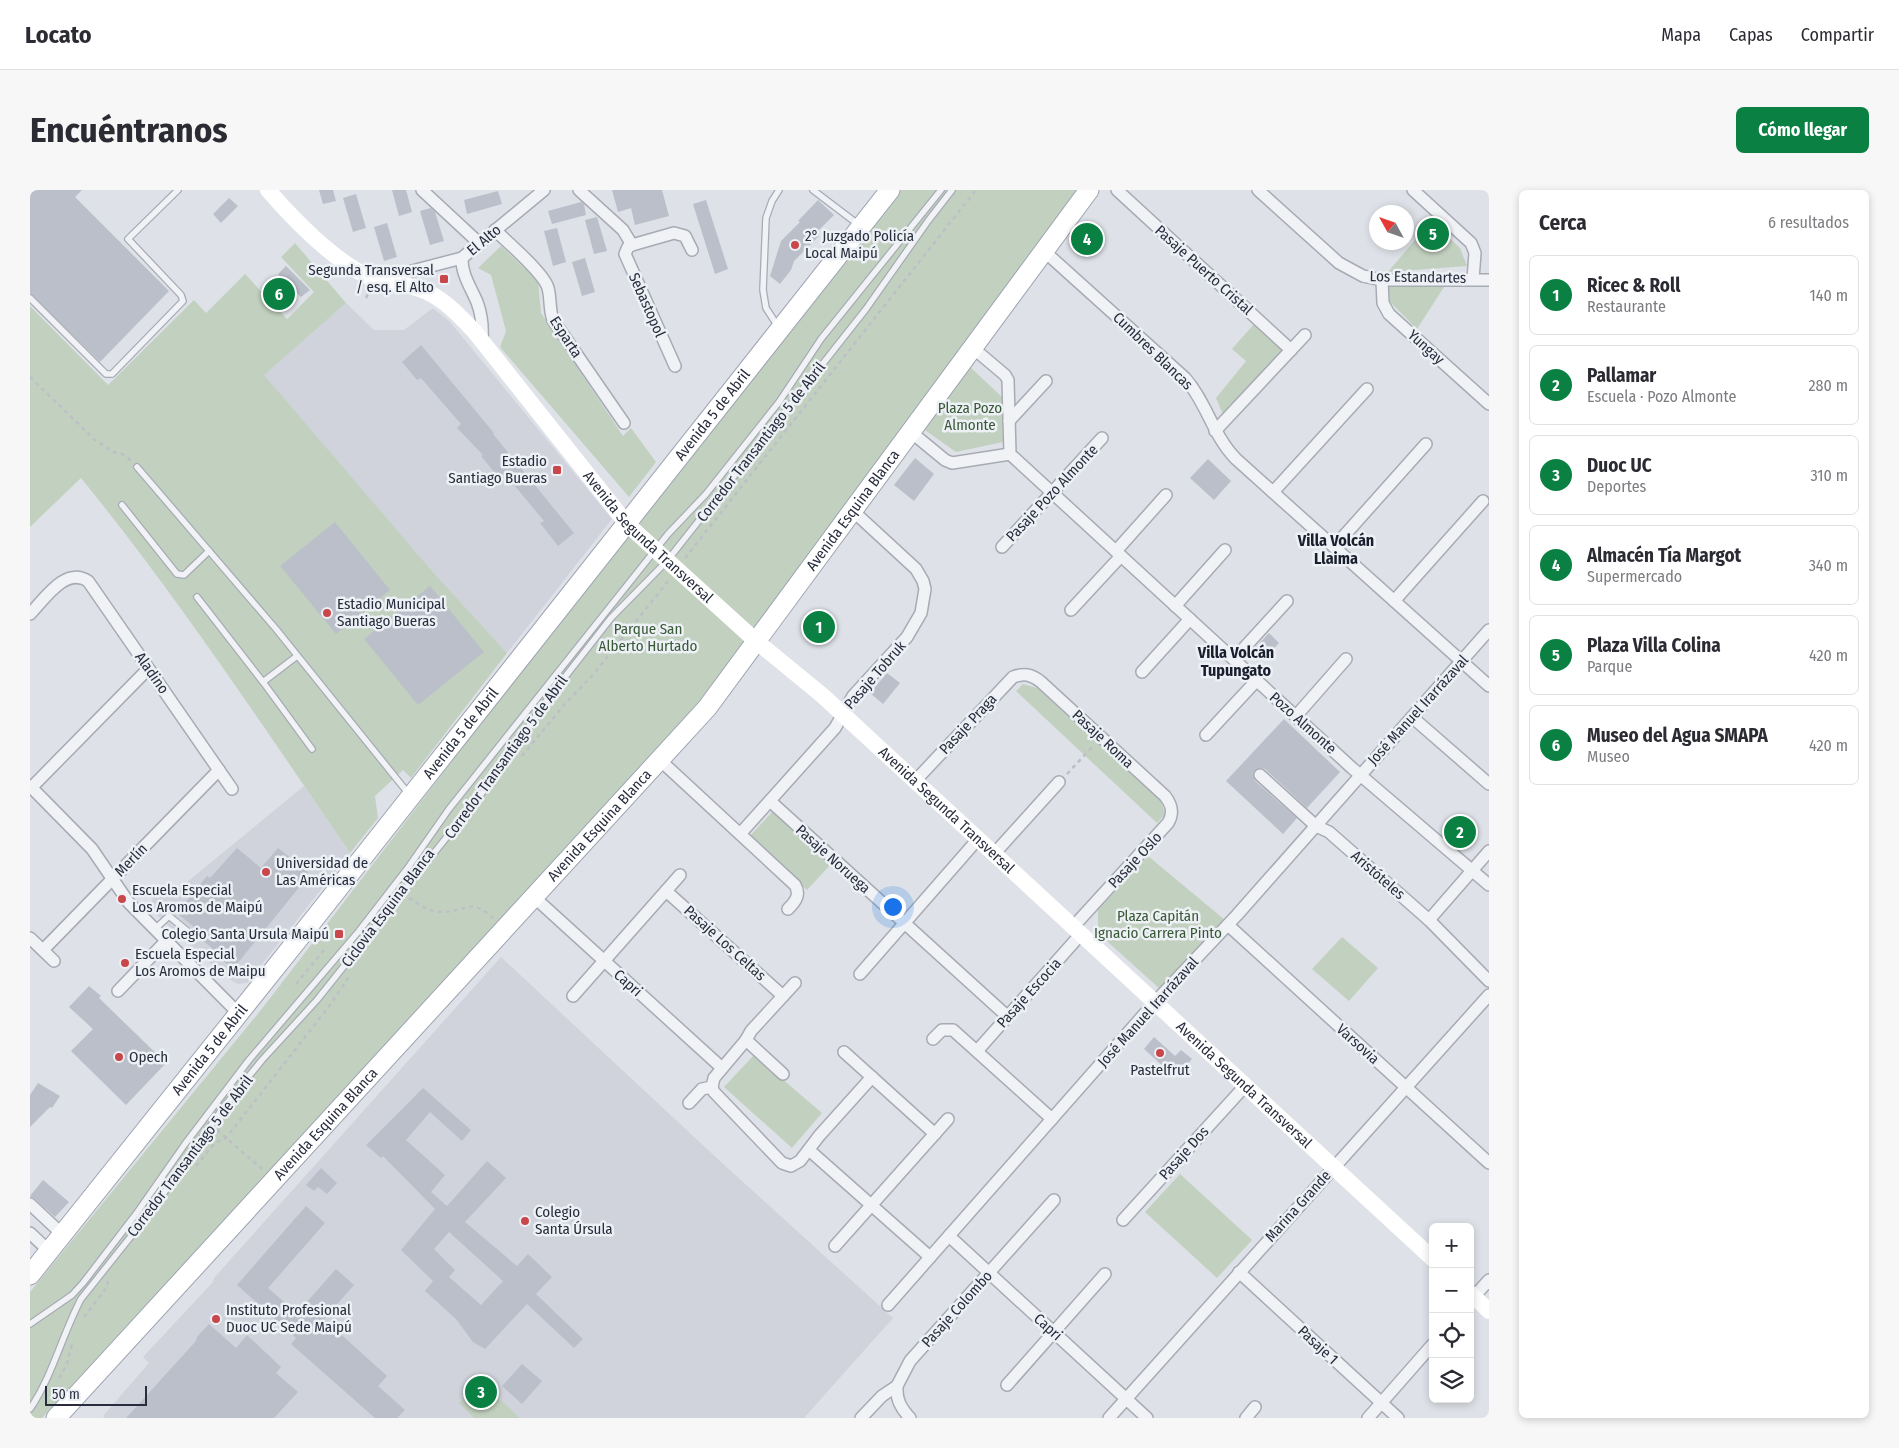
<!DOCTYPE html>
<html lang="es">
<meta charset="utf-8">
<style>
:root{--surface:#fff;--page:#f7f7f7;--text:#2b2b33;--muted:#7c7c81;--line:#e1e1e2;--accent:#0b8043}
body{margin:0;font-family:"Fira Sans Condensed",sans-serif;background:var(--page);color:var(--text)}
.controls{position:absolute;right:15px;bottom:15px;display:grid;overflow:hidden;border-radius:8px;box-shadow:0 2px 8px #0003}
.controls button{width:45px;height:45px;display:grid;place-items:center;padding:0;border:0;border-bottom:1px solid var(--line);background:var(--surface);color:var(--text);font:25px sans-serif}
.compass{position:absolute;left:1339px;top:15px;width:45px;height:45px;border-radius:50%;background:var(--surface);box-shadow:0 2px 8px #0003;rotate:310deg}
.scale{position:absolute;left:15px;bottom:12px;width:102px;box-sizing:border-box;padding-left:5px;border:2px solid #282d3d;border-top:0;font-size:14px;line-height:18px;white-space:nowrap;color:#282d3d;-webkit-text-stroke:4px #edf0f5;paint-order:stroke}
.you{position:absolute;left:862px;top:716px;width:18px;height:18px;margin:-12px;border:4px solid #fff;border-radius:50%;background:#1a73e8;box-shadow:0 0 0 8px #1a73e833}
.badge{display:grid;place-items:center;width:32px;height:32px;border-radius:50%;background:var(--accent);color:#fff;font-size:16px;font-weight:700}
.pin{position:absolute;translate:-50% -50%;border:2px solid #fff;box-shadow:0 1px 5px #0006}
.list{margin:0;padding:0;list-style:none}
h2{display:flex;justify-content:space-between;align-items:center;height:65px;margin:0;padding:0 20px;font-size:21px}
h2 small{font-size:16px;font-weight:400;color:var(--muted)}
.list li{display:grid;grid-template-columns:32px 1fr auto;gap:15px;align-items:center;box-sizing:border-box;height:80px;margin:0 10px 10px;padding:0 10px;border:1px solid var(--line);border-radius:8px}
.list b{display:block;font-size:19px;white-space:nowrap}
.list p{margin:0;font-size:16px;white-space:nowrap;color:var(--muted)}
.list em{font-size:16px;font-style:normal;color:var(--muted)}
.icon{flex:none;width:28px;height:28px;fill:none;stroke:currentColor;stroke-width:2;stroke-linecap:round;stroke-linejoin:round}
.map{position:relative;flex:none;width:1459px;height:1228px;overflow:hidden;border-radius:8px}
header{display:flex;align-items:center;gap:30px;box-sizing:border-box;height:70px;padding:0 25px;background:var(--surface);border-bottom:1px solid var(--line)}
header strong{font-size:24px}
nav{display:flex;gap:28px;margin-inline-start:auto;font-size:18px}
.intro{display:flex;align-items:center;justify-content:space-between;box-sizing:border-box;height:120px;padding:0 30px}
h1{margin:0;font-size:35px}
.button{padding:12px 22px;border-radius:8px;background:var(--accent);color:#fff;font-size:18px;font-weight:700}
main{display:flex;gap:30px;padding:0 30px}
aside{flex:1;background:var(--surface);border-radius:8px;box-shadow:0 2px 8px #0003}
.map>svg:first-child{display:block}
.built{fill:#d0d3dc}
.green{fill:#c2d1bf}
.building{fill:#bbbfca;fill-rule:evenodd}
.lines{fill:none;stroke-linecap:round;stroke-linejoin:round}
.service-casing{stroke:#a7abb4;stroke-width:8}
.minor-casing{stroke:#a7abb4;stroke-width:14}
.primary-casing{stroke:#9ea4b2;stroke-width:21}
.path{stroke:#bdbfc6;stroke-width:2.5;stroke-dasharray:4 4;stroke-linecap:butt}
.service{stroke:#f1f2f6;stroke-width:5.5}
.minor{stroke:#f1f2f6;stroke-width:11}
.secondary{stroke:#fff;stroke-width:16}
.primary{stroke:#fff;stroke-width:19}
.poi-dot{fill:#c9464b;stroke:#edf0f5;stroke-width:2}
.labels{text-anchor:middle;dominant-baseline:central;stroke-width:5;stroke-linejoin:round;paint-order:stroke}
.poi-label{font-size:15px;fill:#282d3d;stroke:#edf0f5;text-anchor:start}
.street-label{font-size:15px;fill:#282d3d;stroke:#edf0f5}
.park-label{font-size:15px;fill:#385936;stroke:#edf0f5}
.neighbourhood-label{font-size:16px;font-weight:bold;fill:#1a1f2e;stroke:#edf0f5}
</style>
<header>
<strong>Locato</strong>
<nav><a>Mapa</a><a>Capas</a><a>Compartir</a></nav>
</header>
<div class="intro"><h1>Encuéntranos</h1><a class="button">Cómo llegar</a></div>
<main>
<div class="map">
<svg width="1459" height="1228" viewBox="0 0 1459 1228">
<rect width="100%" height="100%" fill="#dee1e7"/>
<g class="built">
<polygon points="316,113 344,140 374,140 403,118 420,132 582,329 477,463 403,382 233,185"/>
<polygon points="274,596 320,663 217,793 208,794 194,786 117,716 134,695 145,702"/>
<polygon points="471,767 692,973 863,1128 774,1228 75,1228 73,1226 119,1173 113,1167 183,1092 184,1088"/>
</g>
<g class="green">
<polygon points="867,0 1047,0 669,514 508,693 12,1228 0,1228 0,1102 231,820 604,334"/>
<polygon points="1401,31 1430,58 1437,76 1358,82"/>
<path d="M265 53 316 113 234 185 403 382 477 463 381 588 373 580 345 606 348 628 320 663C233 536 148 407 51 288L0 337V116L78 195 164 110 176 123 215 84 257 129 284 102 251 67Z"/>
<polygon points="471,56 508,91 511,123 593,246 601,238 626,272 599,307 470,157 476,141 461,85 448,78"/>
<polygon points="1358,97 1414,97 1387,139 1360,112"/>
<polygon points="1224,134 1254,160 1194,227 1186,208 1216,171 1202,159"/>
<polygon points="939,176 972,207 973,252 926,262 892,238"/>
<polygon points="993,494 1007,498 1131,611 1135,624 1127,633 986,501"/>
<polygon points="743,621 801,674 777,700 719,647"/>
<polygon points="1118,666 1195,730 1131,800 1068,743 1068,720"/>
<polygon points="1312,747 1348,778 1319,811 1282,779"/>
<polygon points="724,865 792,923 762,958 694,897"/>
<polygon points="1150,984 1222,1050 1187,1088 1115,1022"/>
<polygon points="450,1191 490,1228 444,1228 429,1213"/>
</g>
<g class="building">
<polygon points="0,0 52,0 45,7 139,101 70,172 0,103"/>
<polygon points="289,0 303,0 306,11 293,14"/>
<polygon points="362,0 376,0 382,22 369,26"/>
<polygon points="582,0 632,0 639,26 605,35 601,18 588,22"/>
<polygon points="468,1 472,14 437,24 434,10"/>
<polygon points="326,4 336,38 323,42 313,8"/>
<polygon points="199,8 208,16 191,33 183,24"/>
<polygon points="676,10 698,79 685,84 663,14"/>
<polygon points="788,10 804,25 786,43 789,46 764,71 761,80 750,94 740,86 751,51 770,32 768,31"/>
<polygon points="551,12 554,14 556,25 522,34 518,21"/>
<polygon points="401,18 405,22 414,51 400,55 390,21"/>
<polygon points="567,27 577,61 564,64 555,30"/>
<polygon points="357,33 367,67 354,71 344,37"/>
<polygon points="527,38 536,72 523,76 514,41"/>
<polygon points="1058,38 1068,45 1056,61 1046,53"/>
<polygon points="555,68 565,102 552,106 542,72"/>
<polygon points="256,76 280,100 271,107 248,84"/>
<polygon points="391,155 464,243 463,244 544,343 528,356 510,333 514,331 474,283 469,288 451,266 453,265 427,238 431,234 391,188 387,190 372,172"/>
<polygon points="885,268 904,284 884,311 864,295"/>
<polygon points="1178,269 1201,291 1184,310 1160,288"/>
<polygon points="305,332 360,400 306,444 250,376"/>
<polygon points="400,396 454,462 388,515 334,449"/>
<polygon points="785,424 802,440 792,450 776,435"/>
<polygon points="1239,443 1249,453 1236,467 1226,457"/>
<polygon points="857,483 870,493 853,514 840,503"/>
<polygon points="1254,529 1310,582 1277,618 1235,579 1231,578 1225,580 1223,584 1225,591 1267,628 1253,644 1196,591"/>
<polygon points="207,658 231,678 248,658 278,682 269,693 271,695 203,779 180,760 182,758 172,750 175,746 147,723 177,686 180,688"/>
<polygon points="59,796 71,806 69,808 136,873 96,915 41,861 63,839 39,817"/>
<polygon points="1124,847 1145,866 1151,860 1162,869 1145,887 1114,859"/>
<polygon points="8,893 30,906 22,918 20,917 0,937 0,905"/>
<path d="M393 898 441 940 432 951 400 922 376 950 415 985 401 1002 417 1016 457 971 476 988 435 1032 487 1076 498 1064 522 1087 506 1104 553 1149 544 1158 497 1114 455 1159 443 1152 426 1129 395 1101 403 1091 371 1060 405 1019 353 966 351 968 336 955ZM419 1042 473 1091 451 1115 419 1087 425 1080 404 1059Z"/>
<polygon points="291,978 307,993 297,1004 288,997 284,1001 276,995"/>
<polygon points="13,990 39,1012 25,1027 5,1009 0,1006"/>
<polygon points="276,1016 295,1033 238,1098 267,1123 306,1079 324,1095 294,1129 357,1186 348,1196 375,1220 367,1228 345,1228 261,1154 266,1148 207,1095"/>
<polygon points="179,1134 206,1158 217,1145 251,1177 246,1183 268,1202 244,1228 96,1228 166,1151 167,1147"/>
<polygon points="492,1174 512,1191 492,1214 472,1196"/>
</g>
<g class="lines">
<defs>
<g id="service">
<polyline points="783,0 829,35"/>
<polyline points="0,108 76,184 82,184 153,111 151,105 98,49 148,0"/>
<polyline points="749,138 736,118 733,100 736,28 742,11 749,0"/>
<polyline points="107,277 246,439 378,603"/>
<polyline points="92,315 147,384 154,385 179,361"/>
<polyline points="167,407 233,492 267,466"/>
<polyline points="233,492 282,559"/>
<polyline points="125,739 139,726 161,744"/>
<polyline points="0,1134 42,1105 53,1093 106,1024 155,954 219,870 329,741 377,679 419,619 638,344 676,304 749,212 791,149 911,0"/>
<path d="M0 1219C23 1185 32 1145 51 1109L122 1020 193 918 232 870 287 810 467 584 517 510 581 428 637 371 836 119 898 31 922 0"/>
</g>
<g id="minor">
<polyline points="392,0 449,53"/>
<polyline points="549,0 593,40 602,55"/>
<polyline points="1087,0 1261,160"/>
<polyline points="1228,0 1309,73 1333,86 1352,90 1459,90"/>
<polyline points="1383,0 1441,53 1445,63 1443,89"/>
<path d="M465 40C477 52 514 83 518 98 521 109 519 119 523 130L594 233"/>
<path d="M1014 61 1155 188C1177 213 1183 246 1206 269L1459 496"/>
<path d="M432 68C431 83 441 98 447 112 452 125 453 138 452 152"/>
<polyline points="1352,90 1353,113 1359,124 1459,214"/>
<polyline points="357,93 382,81 432,68 514,0"/>
<polyline points="943,158 975,185 978,190 980,264 1322,578 1459,695"/>
<polyline points="645,176 595,64 598,57 602,55 644,43 655,46 662,60"/>
<polyline points="979,231 1016,191"/>
<polyline points="1185,241 1275,145"/>
<polyline points="881,242 915,270 922,273 980,264"/>
<polyline points="1243,302 1337,199"/>
<polyline points="972,357 1072,248"/>
<polyline points="1304,357 1396,254"/>
<polyline points="1086,361 1136,305"/>
<polyline points="1364,411 1453,311"/>
<polyline points="1145,416 1195,360"/>
<polyline points="1041,420 1091,366"/>
<path d="M0 424C14 410 35 376 58 391L202 599"/>
<polyline points="1204,469 1257,411"/>
<polyline points="1112,482 1160,429"/>
<polyline points="1266,526 1316,469"/>
<polyline points="1382,527 1459,594"/>
<polyline points="1176,545 1227,490"/>
<path d="M631 571 765 695C771 705 765 712 758 719"/>
<polyline points="1230,585 1286,636 1299,642 1399,730 1459,791"/>
<path d="M885 591 983 487C994 483 1001 484 1011 492L1135 606C1142 615 1144 623 1138 633L1043 737"/>
<polyline points="0,596 62,659 99,713 209,824"/>
<polyline points="1,598 118,479"/>
<polyline points="740,611 978,827"/>
<polyline points="710,644 805,538 823,506 877,447 891,423 895,399 893,391 886,379 823,321"/>
<polyline points="964,664 1029,592"/>
<polyline points="636,701 753,806"/>
<polyline points="504,707 692,878"/>
<polyline points="1399,730 1459,661"/>
<polyline points="1198,735 1459,973"/>
<polyline points="0,748 24,771"/>
<polyline points="13,760 189,580"/>
<polyline points="830,784 948,649"/>
<polyline points="765,793 721,841 716,850 684,888 682,897 684,902 752,973 761,976 770,971 789,946 842,887"/>
<polyline points="88,801 136,751"/>
<polyline points="543,806 650,685"/>
<polyline points="903,849 912,840 923,840 1022,929"/>
<polyline points="716,850 753,884"/>
<polyline points="947,861 1051,744"/>
<polyline points="814,862 905,944"/>
<polyline points="659,913 672,899 682,897"/>
<polyline points="779,960 900,1067"/>
<polyline points="0,1014 32,1044"/>
<polyline points="1093,1030 1215,896"/>
<polyline points="0,1043 19,1061"/>
<polyline points="919,1046 1117,1228"/>
<polyline points="805,1056 918,929"/>
<polyline points="1209,1082 1368,1228"/>
<polyline points="1440,1111 1459,1090"/>
<polyline points="858,1115 1125,812 1207,725 1459,440"/>
<polyline points="977,1195 1075,1084"/>
<path d="M867 1196C866 1210 871 1218 880 1228"/>
<polyline points="831,1228 852,1206 867,1196 880,1171 1024,1010"/>
<polyline points="1079,1228 1459,805"/>
<polyline points="1216,1228 1225,1217"/>
<polyline points="1338,1228 1403,1154"/>
</g>
<g id="primary">
<path id="s2" d="M0 1085 273 743 860 0"/>
<path id="s3" d="M26 1228 677 518 1059 0"/>
</g>
</defs>
<use href="#service" class="service-casing"/>
<use href="#minor" class="minor-casing"/>
<use href="#primary" class="primary-casing"/>
<g class="path">
<polyline points="336,108 339,102"/>
<polyline points="0,187 64,249 83,262 92,264 102,271"/>
<polyline points="655,368 946,0"/>
<polyline points="492,566 534,515 562,486 639,390"/>
<polyline points="1037,584 1064,555"/>
<path d="M379 708C389 714 399 722 411 722 436 722 440 707 463 728"/>
<polyline points="266,794 295,759"/>
<polyline points="187,940 232,979"/>
<polyline points="166,976 185,953 196,948 297,819 319,787"/>
<polyline points="54,1127 77,1097 78,1090"/>
<polyline points="29,1188 37,1174 42,1154"/>
</g>
<use href="#service" class="service"/>
<use href="#minor" class="minor"/>
<g class="secondary">
<path id="s1" d="M238 0C263 29 304 71 339 87 352 93 365 94 379 96 407 101 426 122 444 141L597 334 726 451 793 506 1403 1069"/>
<polyline points="1440,1103 1459,1121"/>
</g>
<use href="#primary" class="primary"/>
</g>
<g class="poi-dot">
<circle cx="765" cy="55" r="5"/>
<rect x="409" y="84" width="10" height="10" rx="2.5"/>
<rect x="522" y="275" width="10" height="10" rx="2.5"/>
<circle cx="297" cy="423" r="5"/>
<circle cx="236" cy="682" r="5"/>
<circle cx="92" cy="709" r="5"/>
<rect x="304" y="739" width="10" height="10" rx="2.5"/>
<circle cx="95" cy="773" r="5"/>
<circle cx="1130" cy="863" r="5"/>
<circle cx="89" cy="867" r="5"/>
<circle cx="495" cy="1031" r="5"/>
<circle cx="186" cy="1129" r="5"/>
</g>
<g class="labels">
<g class="poi-label">
<text x="775" y="46">2° Juzgado Policía<tspan x="775" dy="17">Local Maipú</tspan></text>
<text x="404" y="80" text-anchor="end">Segunda Transversal<tspan x="404" dy="17">/ esq. El Alto</tspan></text>
<text x="517" y="271" text-anchor="end">Estadio<tspan x="517" dy="17">Santiago Bueras</tspan></text>
<text x="307" y="414">Estadio Municipal<tspan x="307" dy="17">Santiago Bueras</tspan></text>
<text x="246" y="673">Universidad de<tspan x="246" dy="17">Las Américas</tspan></text>
<text x="102" y="700">Escuela Especial<tspan x="102" dy="17">Los Aromos de Maipú</tspan></text>
<text x="299" y="744" text-anchor="end">Colegio Santa Ursula Maipú</text>
<text x="105" y="764">Escuela Especial<tspan x="105" dy="17">Los Aromos de Maipu</tspan></text>
<text x="99" y="867">Opech</text>
<text x="1130" y="880" text-anchor="middle">Pastelfrut</text>
<text x="505" y="1022">Colegio<tspan x="505" dy="17">Santa Úrsula</tspan></text>
<text x="196" y="1120">Instituto Profesional<tspan x="196" dy="17">Duoc UC Sede Maipú</tspan></text>
</g>
<g class="street-label">
<text transform="translate(454 50) rotate(-40)">El Alto</text>
<text transform="translate(1174 80) rotate(42)">Pasaje Puerto Cristal</text>
<text transform="translate(1388 87) rotate(1)">Los Estandartes</text>
<text transform="translate(617 115) rotate(66)">Sebastopol</text>
<text transform="translate(536 147) rotate(57)">Esparta</text>
<text transform="translate(1396 157) rotate(42)">Yungay</text>
<text transform="translate(1123 161) rotate(44)">Cumbres Blancas</text>
<text stroke="none"><textPath href="#s2" startOffset="1098">Avenida 5 de Abril</textPath></text>
<text transform="translate(731 252) rotate(-52)">Corredor Transantiago 5 de Abril</text>
<text transform="translate(1022 303) rotate(-47)">Pasaje Pozo Almonte</text>
<text stroke="none"><textPath href="#s3" startOffset="1209">Avenida Esquina Blanca</textPath></text>
<text stroke="none"><textPath href="#s1" startOffset="526">Avenida Segunda Transversal</textPath></text>
<text transform="translate(122 483) rotate(55)">Aladino</text>
<text transform="translate(845 485) rotate(-49)">Pasaje Tobruk</text>
<text transform="translate(1388 520) rotate(-48)">José Manuel Irarrázaval</text>
<text transform="translate(1273 533) rotate(42)">Pozo Almonte</text>
<text transform="translate(938 534) rotate(-47)">Pasaje Praga</text>
<text stroke="none"><textPath href="#s2" startOffset="692">Avenida 5 de Abril</textPath></text>
<text transform="translate(1073 549) rotate(43)">Pasaje Roma</text>
<text transform="translate(476 567) rotate(-54)">Corredor Transantiago 5 de Abril</text>
<text stroke="none"><textPath href="#s1" startOffset="931">Avenida Segunda Transversal</textPath></text>
<text stroke="none"><textPath href="#s3" startOffset="804">Avenida Esquina Blanca</textPath></text>
<text transform="translate(803 669) rotate(42)">Pasaje Noruega</text>
<text transform="translate(101 670) rotate(-46)">Merlín</text>
<text transform="translate(1105 670) rotate(-47)">Pasaje Oslo</text>
<text transform="translate(1348 685) rotate(41)">Aristóteles</text>
<text transform="translate(358 718) rotate(-53)">Ciclovía Esquina Blanca</text>
<text transform="translate(695 753) rotate(42)">Pasaje Los Celtas</text>
<text transform="translate(598 793) rotate(42)">Capri</text>
<text transform="translate(999 803) rotate(-48)">Pasaje Escocia</text>
<text transform="translate(1118 822) rotate(-48)">José Manuel Irarrázaval</text>
<text transform="translate(1328 854) rotate(42)">Varsovia</text>
<text stroke="none"><textPath href="#s2" startOffset="288">Avenida 5 de Abril</textPath></text>
<text stroke="none"><textPath href="#s1" startOffset="1336">Avenida Segunda Transversal</textPath></text>
<text stroke="none"><textPath href="#s3" startOffset="399">Avenida Esquina Blanca</textPath></text>
<text transform="translate(1154 963) rotate(-48)">Pasaje Dos</text>
<text transform="translate(160 966) rotate(-53)">Corredor Transantiago 5 de Abril</text>
<text transform="translate(1268 1016) rotate(-48)">Marina Grande</text>
<text transform="translate(927 1119) rotate(-48)">Pasaje Colombo</text>
<text transform="translate(1018 1137) rotate(42)">Capri</text>
<text transform="translate(1288 1155) rotate(43)">Pasaje 1</text>
</g>
<g class="park-label">
<text x="940" y="218">Plaza Pozo<tspan x="940" dy="17">Almonte</tspan></text>
<text x="618" y="439">Parque San<tspan x="618" dy="17">Alberto Hurtado</tspan></text>
<text x="1128" y="726">Plaza Capitán<tspan x="1128" dy="17">Ignacio Carrera Pinto</tspan></text>
</g>
<g class="neighbourhood-label">
<text x="1306" y="350">Villa Volcán<tspan x="1306" dy="18">Llaima</tspan></text>
<text x="1206" y="462">Villa Volcán<tspan x="1206" dy="18">Tupungato</tspan></text>
</g>
</g>
</svg>
<div class="controls">
<button>+</button>
<button>−</button>
<button><svg class="icon" aria-label="locate" viewBox="0 0 24 24"><circle cx="12" cy="12" r="6"/><path d="M12 2v4M12 18v4M2 12h4M18 12h4"/></svg></button>
<button><svg class="icon" aria-label="layers" viewBox="0 0 24 24"><path d="M12 4l9 5-9 5-9-5zM3 14l9 5 9-5"/></svg></button>
</div>
<svg class="compass" viewBox="-18 -18 36 36"><path d="M0-13l5 13h-10z" fill="#e53935"/><path d="M0 13l5-13h-10z" fill="#7c7c81"/></svg>
<div class="scale">50 m</div>
<div class="you"></div>
<div class="pin badge" style="left:789px;top:437px">1</div>
<div class="pin badge" style="left:1430px;top:642px">2</div>
<div class="pin badge" style="left:451px;top:1202px">3</div>
<div class="pin badge" style="left:1057px;top:49px">4</div>
<div class="pin badge" style="left:1403px;top:44px">5</div>
<div class="pin badge" style="left:249px;top:104px">6</div>
</div>
<aside>
<h2>Cerca<small>6 resultados</small></h2>
<ul class="list">
<li><span class="badge">1</span><div><b>Ricec &amp; Roll</b><p>Restaurante</p></div><em>140 m</em></li>
<li><span class="badge">2</span><div><b>Pallamar</b><p>Escuela · Pozo Almonte</p></div><em>280 m</em></li>
<li><span class="badge">3</span><div><b>Duoc UC</b><p>Deportes</p></div><em>310 m</em></li>
<li><span class="badge">4</span><div><b>Almacén Tía Margot</b><p>Supermercado</p></div><em>340 m</em></li>
<li><span class="badge">5</span><div><b>Plaza Villa Colina</b><p>Parque</p></div><em>420 m</em></li>
<li><span class="badge">6</span><div><b>Museo del Agua SMAPA</b><p>Museo</p></div><em>420 m</em></li>
</ul>
</aside>
</main>
